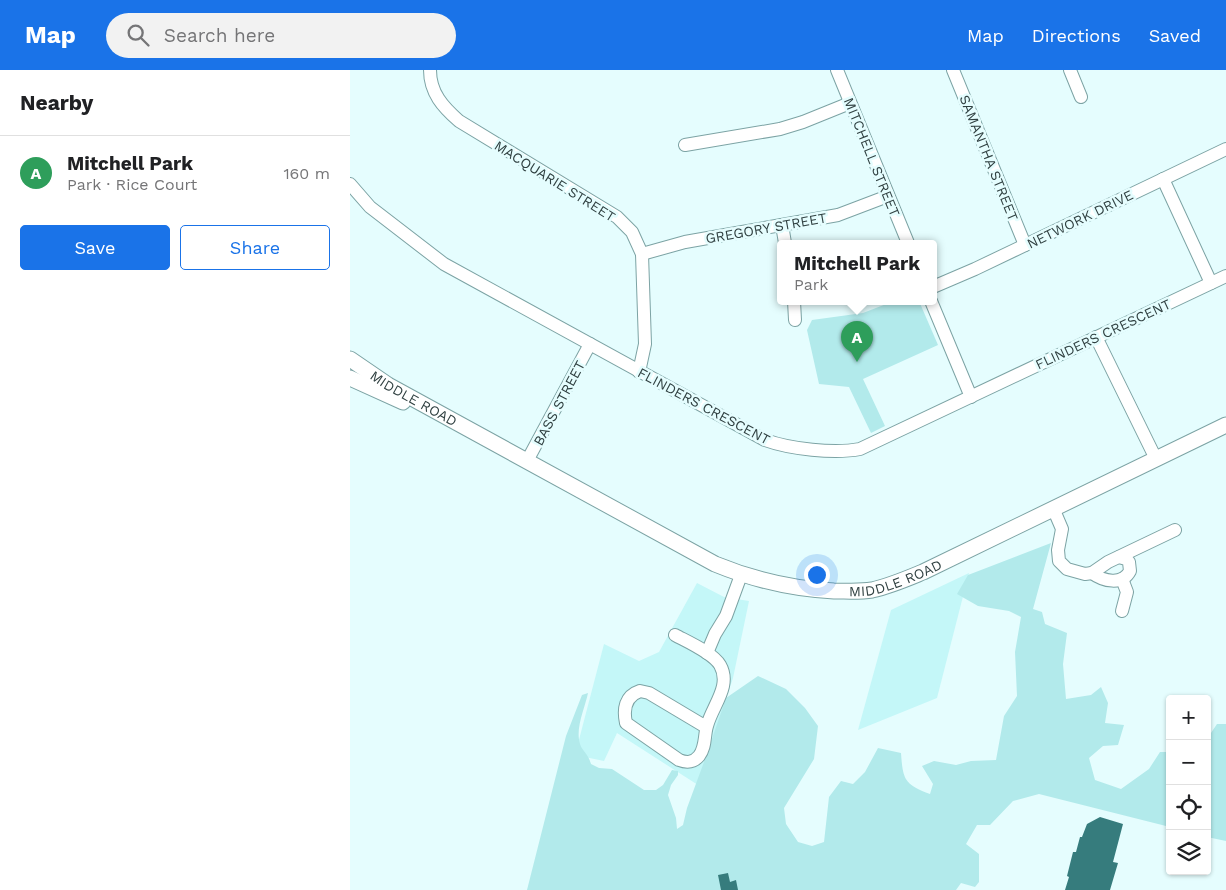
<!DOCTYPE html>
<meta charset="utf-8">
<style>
:root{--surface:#fff;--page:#f2f2f2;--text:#202124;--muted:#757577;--line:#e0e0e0;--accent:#1a73e8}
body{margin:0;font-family:"Work Sans",sans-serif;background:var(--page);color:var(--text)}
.controls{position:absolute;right:15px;bottom:15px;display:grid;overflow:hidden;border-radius:5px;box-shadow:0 1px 4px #0004}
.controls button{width:45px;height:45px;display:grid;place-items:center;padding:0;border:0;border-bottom:1px solid var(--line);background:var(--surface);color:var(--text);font:25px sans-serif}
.you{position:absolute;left:466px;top:504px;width:18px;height:18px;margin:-12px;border:4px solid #fff;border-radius:50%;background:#1a73e8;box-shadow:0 0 0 8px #1a73e833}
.badge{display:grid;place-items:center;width:32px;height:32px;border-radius:50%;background:var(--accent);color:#fff;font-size:16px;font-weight:700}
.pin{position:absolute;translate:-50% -41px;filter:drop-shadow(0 1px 2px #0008)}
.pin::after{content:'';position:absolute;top:26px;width:18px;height:15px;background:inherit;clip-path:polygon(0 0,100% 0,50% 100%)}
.popup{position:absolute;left:427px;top:170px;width:160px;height:65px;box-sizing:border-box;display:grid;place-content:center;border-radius:5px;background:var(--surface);filter:drop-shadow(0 1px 4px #0005);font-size:16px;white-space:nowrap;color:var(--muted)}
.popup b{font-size:19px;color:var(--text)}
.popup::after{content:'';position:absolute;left:50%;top:100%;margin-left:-10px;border:10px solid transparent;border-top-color:var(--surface)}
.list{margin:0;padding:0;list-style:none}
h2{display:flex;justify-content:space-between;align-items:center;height:65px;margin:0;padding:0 20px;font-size:21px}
h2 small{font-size:16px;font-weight:400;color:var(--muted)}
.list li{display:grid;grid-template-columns:32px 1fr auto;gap:15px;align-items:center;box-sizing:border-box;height:75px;padding:0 20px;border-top:1px solid var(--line)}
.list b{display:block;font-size:19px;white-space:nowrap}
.list p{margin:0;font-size:16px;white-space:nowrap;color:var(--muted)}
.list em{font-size:16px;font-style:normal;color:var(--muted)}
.actions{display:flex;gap:10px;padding:15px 20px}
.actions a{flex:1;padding:11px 0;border:1px solid var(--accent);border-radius:5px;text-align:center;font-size:18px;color:var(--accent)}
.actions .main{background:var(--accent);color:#fff}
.icon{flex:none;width:28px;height:28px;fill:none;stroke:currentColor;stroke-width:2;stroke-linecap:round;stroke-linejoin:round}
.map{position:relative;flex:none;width:876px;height:820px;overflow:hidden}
header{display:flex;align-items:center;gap:30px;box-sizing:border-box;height:70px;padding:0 25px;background:var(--accent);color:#fff}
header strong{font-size:24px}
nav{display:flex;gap:28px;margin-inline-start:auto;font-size:18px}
.search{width:350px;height:45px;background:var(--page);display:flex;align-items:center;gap:12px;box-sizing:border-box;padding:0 18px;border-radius:28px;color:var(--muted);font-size:19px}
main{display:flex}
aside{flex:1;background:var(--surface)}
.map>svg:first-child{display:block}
.built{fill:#c4f7f8}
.green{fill:#b2eaeb}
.building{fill:#367c7d}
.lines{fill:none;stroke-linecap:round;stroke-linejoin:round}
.minor-casing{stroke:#7ca3a4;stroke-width:14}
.major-casing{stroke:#7ca3a4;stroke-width:17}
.minor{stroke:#fff;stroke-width:12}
.major{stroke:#fff;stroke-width:15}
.labels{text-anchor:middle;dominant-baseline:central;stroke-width:5;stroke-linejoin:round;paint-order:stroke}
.street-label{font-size:14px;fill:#304041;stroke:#e5fdfe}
</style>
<header>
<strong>Map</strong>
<div class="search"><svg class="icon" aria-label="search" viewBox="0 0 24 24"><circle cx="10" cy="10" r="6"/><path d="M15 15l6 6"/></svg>Search here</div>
<nav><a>Map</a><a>Directions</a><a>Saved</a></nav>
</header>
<main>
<aside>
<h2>Nearby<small></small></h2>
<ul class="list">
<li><span class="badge" style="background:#2e9e5b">A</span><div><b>Mitchell Park</b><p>Park · Rice Court</p></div><em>160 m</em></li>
</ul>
<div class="actions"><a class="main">Save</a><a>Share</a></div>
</aside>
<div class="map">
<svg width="876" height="820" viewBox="0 0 876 820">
<rect width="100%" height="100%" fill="#e5fdfe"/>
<g class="built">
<polygon points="619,503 587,628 508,660 541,540"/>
<polygon points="347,513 374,527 399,531 383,608 348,715 267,663 254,691 225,685 254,574 289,591 309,582"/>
</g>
<g class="green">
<polygon points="544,231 569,231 588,275 513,309 535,356 521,363 499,317 469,314 457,260 462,250 513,243"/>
<path d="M701 473 683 539 692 542 695 554 717 563 713 594 716 629 741 625 751 617 758 633 755 653 774 655 768 675 753 676 739 688 745 710 771 719 799 699 810 682H820V757L689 724 663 731 640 755H627L616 774 629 784V812L625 817 611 813 606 820H177L216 666 232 625 238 623C235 638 225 658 230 674 232 681 238 683 241 694L249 698 262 699 294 720H306L313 715 322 700 328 701V705L321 715 318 725 326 748 327 759 333 755 337 738 354 692 376 628 408 606 436 619 455 638 468 656 464 689 434 738 436 754 448 772 462 776 474 772 479 727 491 711 503 714 515 702 528 678 551 683C553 710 554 714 580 724L583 714 572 696 584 691 606 695 621 691 646 690 654 646 667 626 665 582 671 547 659 541 628 536 607 524 618 505Z"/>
<polygon points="867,654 876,654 876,771 857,767 857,693 860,692 857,669"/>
</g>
<g class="building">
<polygon points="750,747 773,754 763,792 768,793 760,820 715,820 719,807 717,806 723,782 726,782 730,767 732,767 737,754"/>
<polygon points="378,803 380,812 386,810 388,820 371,820 368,805"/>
</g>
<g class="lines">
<defs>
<g id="minor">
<path d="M80 0C80 23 93 37 109 51L267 147 282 162 292 184 295 274 289 302"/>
<polyline points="487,0 558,173"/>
<polyline points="603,0 675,175"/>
<polyline points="720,0 731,27"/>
<polyline points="335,75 430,59 453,52 500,33"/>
<polyline points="813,109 861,213"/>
<path d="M0 114 20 137 94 194 415 370C440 379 484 384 510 379L876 206"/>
<polyline points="432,155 435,173"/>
<polyline points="292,184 335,172 488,145 538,126"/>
<polyline points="583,217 625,199 876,79"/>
<polyline points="444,231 445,250"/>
<polyline points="581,231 621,327"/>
<polyline points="746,267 806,389"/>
<polyline points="177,391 240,274"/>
<polyline points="703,438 712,459 708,480 709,491 717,499 735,504 742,503 758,492 825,460"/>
<path d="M742 503C753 511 772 516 780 501L779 492 776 489 769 487"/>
<polyline points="772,509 777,522 772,541"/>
<path d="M325 565C338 572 363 583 370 595 382 616 362 636 357 656 354 666 356 677 349 686 343 693 337 693 329 690L276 653C273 639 275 626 290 621L299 623 356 657"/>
<polyline points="357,583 365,564 376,546 391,505"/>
</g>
<g id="major">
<path id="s1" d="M0 289 38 315 365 494C404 510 442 519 484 521 497 521 510 522 522 520 540 516 556 509 573 502L876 355"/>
<polyline points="0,308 53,332"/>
</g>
</defs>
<use href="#minor" class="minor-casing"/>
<use href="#major" class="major-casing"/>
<use href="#minor" class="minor"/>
<use href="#major" class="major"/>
</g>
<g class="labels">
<g class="street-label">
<text transform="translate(522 87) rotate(68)">MITCHELL STREET</text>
<text transform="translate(639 88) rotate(68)">SAMANTHA STREET</text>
<text transform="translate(205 111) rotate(32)">MACQUARIE STREET</text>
<text transform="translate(730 149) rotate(-26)">NETWORK DRIVE</text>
<text transform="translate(416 158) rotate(-10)">GREGORY STREET</text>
<text transform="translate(753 264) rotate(-25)">FLINDERS CRESCENT</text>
<text stroke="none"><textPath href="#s1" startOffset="75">MIDDLE ROAD</textPath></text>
<text transform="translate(209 333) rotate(-62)">BASS STREET</text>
<text transform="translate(354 336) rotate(28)">FLINDERS CRESCENT</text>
<text stroke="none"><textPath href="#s1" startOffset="605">MIDDLE ROAD</textPath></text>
</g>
</g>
</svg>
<div class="controls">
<button>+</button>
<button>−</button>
<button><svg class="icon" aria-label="locate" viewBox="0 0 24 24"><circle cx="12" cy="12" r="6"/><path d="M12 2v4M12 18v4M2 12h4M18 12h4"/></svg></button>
<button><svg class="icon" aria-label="layers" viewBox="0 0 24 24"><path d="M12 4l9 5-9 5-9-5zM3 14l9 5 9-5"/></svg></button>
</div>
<div class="you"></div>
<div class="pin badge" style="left:507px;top:292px;background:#2e9e5b">A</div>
<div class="popup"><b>Mitchell Park</b>Park</div>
</div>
</main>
